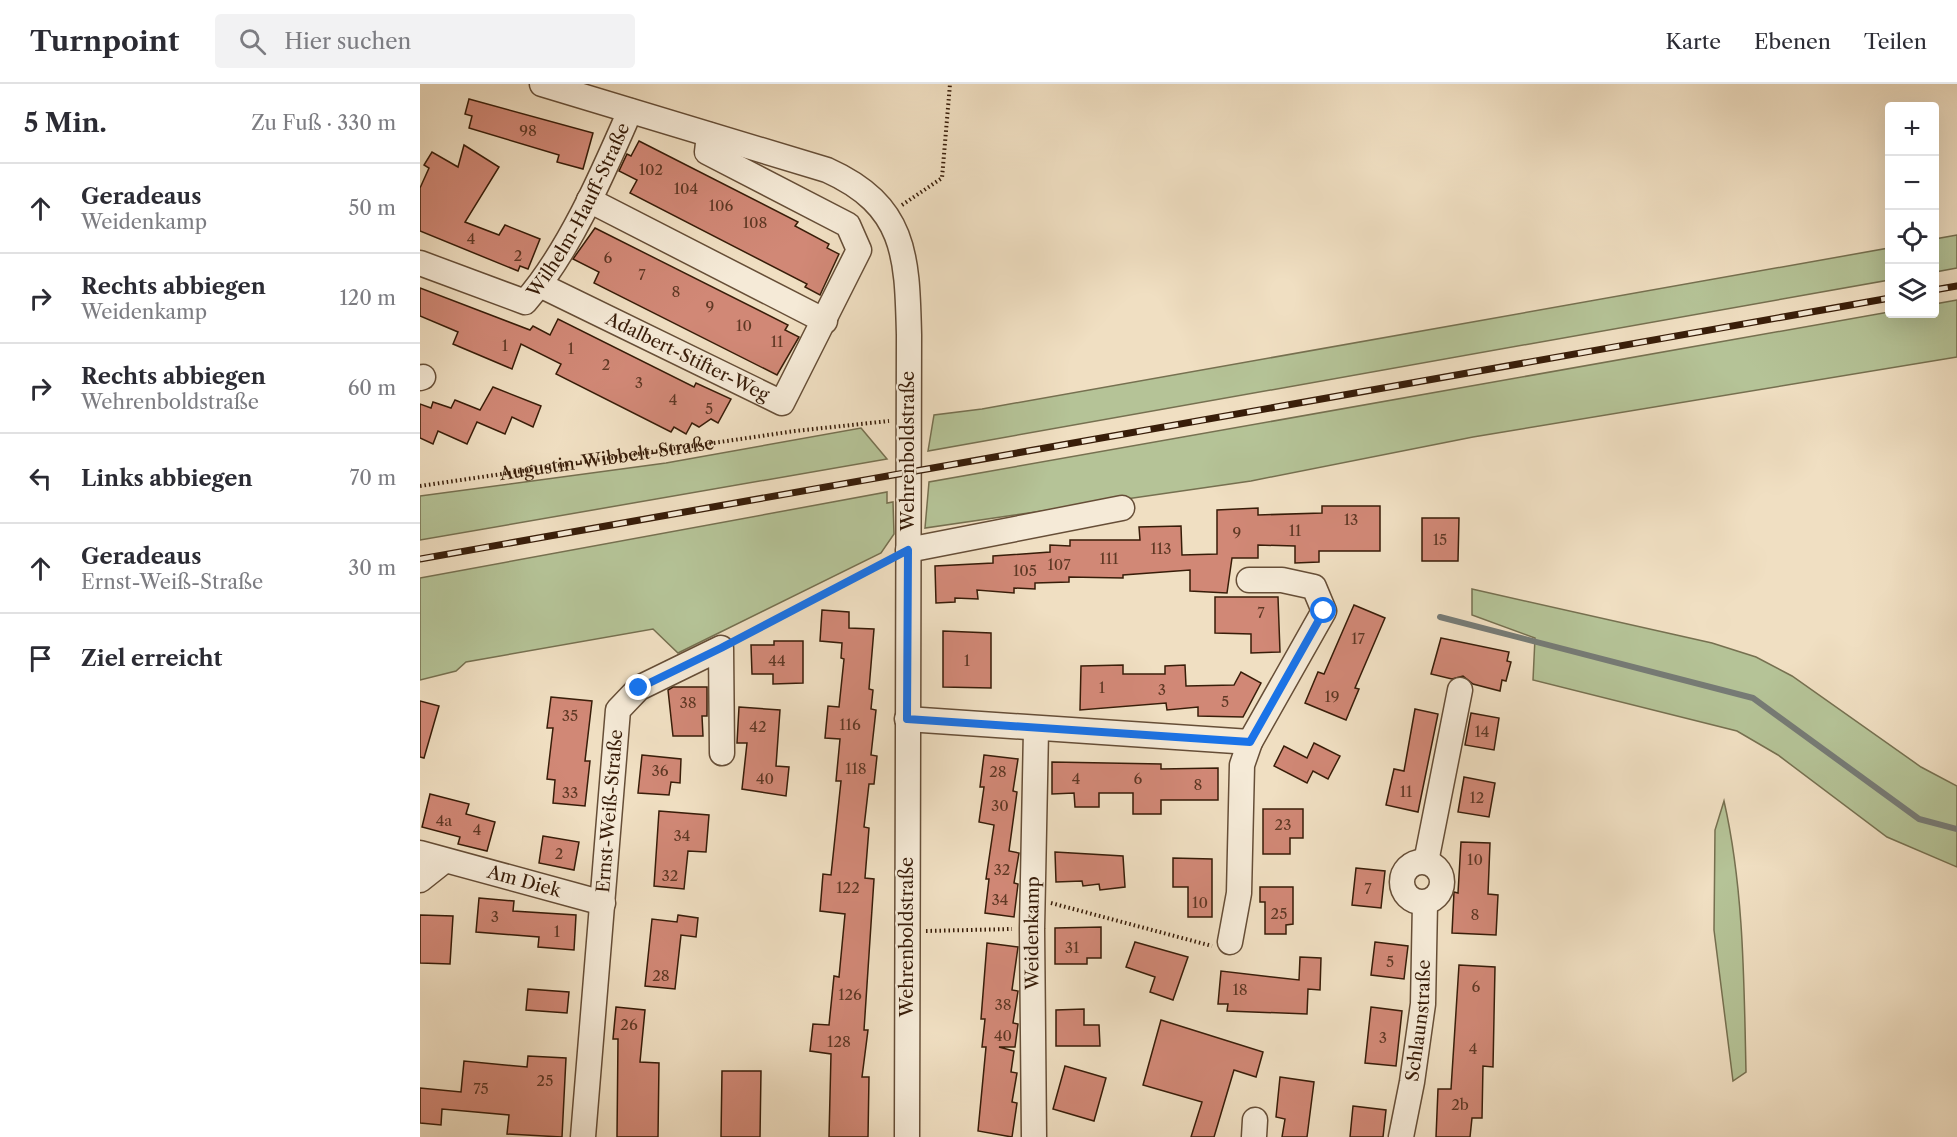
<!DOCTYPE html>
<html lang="de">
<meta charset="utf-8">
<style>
:root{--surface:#fff;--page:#f2f2f3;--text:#2b2b33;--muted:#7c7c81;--line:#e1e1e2}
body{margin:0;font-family:"Libre Caslon Text",serif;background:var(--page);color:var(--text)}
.controls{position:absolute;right:18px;top:18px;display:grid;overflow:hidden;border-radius:6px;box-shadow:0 6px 24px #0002}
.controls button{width:54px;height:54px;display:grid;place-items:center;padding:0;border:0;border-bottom:2px solid var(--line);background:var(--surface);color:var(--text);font:30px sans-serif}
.stop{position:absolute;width:18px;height:18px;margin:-14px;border:4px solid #1a73e8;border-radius:50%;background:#fff}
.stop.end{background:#1a73e8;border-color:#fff;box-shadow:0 2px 6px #0008}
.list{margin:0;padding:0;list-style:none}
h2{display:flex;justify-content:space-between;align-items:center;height:78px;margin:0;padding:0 24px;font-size:26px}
h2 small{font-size:20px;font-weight:400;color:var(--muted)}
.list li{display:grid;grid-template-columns:39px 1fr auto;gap:18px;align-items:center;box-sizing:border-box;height:90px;padding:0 24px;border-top:2px solid var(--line)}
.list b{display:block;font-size:22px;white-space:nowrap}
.list p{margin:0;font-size:20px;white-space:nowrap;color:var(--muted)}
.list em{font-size:20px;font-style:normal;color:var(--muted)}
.icon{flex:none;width:33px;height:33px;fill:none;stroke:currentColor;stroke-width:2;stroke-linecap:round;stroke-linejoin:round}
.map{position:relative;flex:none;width:1537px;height:1053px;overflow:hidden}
header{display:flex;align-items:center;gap:36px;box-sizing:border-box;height:84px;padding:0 30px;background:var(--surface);border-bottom:2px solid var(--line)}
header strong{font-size:28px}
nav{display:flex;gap:33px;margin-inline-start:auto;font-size:21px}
.search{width:420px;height:54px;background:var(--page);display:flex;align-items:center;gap:15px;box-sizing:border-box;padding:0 21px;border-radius:6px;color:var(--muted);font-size:22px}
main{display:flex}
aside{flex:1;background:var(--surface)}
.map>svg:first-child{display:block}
.green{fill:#b5c397;stroke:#767050;stroke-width:1.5}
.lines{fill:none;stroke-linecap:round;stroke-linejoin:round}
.stream{stroke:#767b76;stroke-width:6}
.building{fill:#d18876;stroke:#381d09;stroke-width:1.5}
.minor-casing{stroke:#664e37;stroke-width:27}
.path{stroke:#381d09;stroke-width:4;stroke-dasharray:1.5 3;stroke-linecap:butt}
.minor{stroke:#f5ead7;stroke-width:24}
.rail-casing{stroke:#381d09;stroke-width:7}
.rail{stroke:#f5ead7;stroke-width:4.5;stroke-dasharray:14;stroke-linecap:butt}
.route{stroke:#1a73e8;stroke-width:8}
.labels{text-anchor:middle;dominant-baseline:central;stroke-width:4.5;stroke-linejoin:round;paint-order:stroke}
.number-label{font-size:15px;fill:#5e3824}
.street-label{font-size:18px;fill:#381d09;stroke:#f5ead7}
</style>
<header>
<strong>Turnpoint</strong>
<div class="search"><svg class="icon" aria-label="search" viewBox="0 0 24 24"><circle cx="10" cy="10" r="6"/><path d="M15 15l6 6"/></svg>Hier suchen</div>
<nav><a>Karte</a><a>Ebenen</a><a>Teilen</a></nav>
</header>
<main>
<aside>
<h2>5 Min.<small>Zu Fuß · 330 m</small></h2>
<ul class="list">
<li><svg class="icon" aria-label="ahead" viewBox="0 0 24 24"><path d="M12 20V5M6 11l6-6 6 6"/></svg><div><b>Geradeaus</b><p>Weidenkamp</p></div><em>50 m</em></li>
<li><svg class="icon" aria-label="right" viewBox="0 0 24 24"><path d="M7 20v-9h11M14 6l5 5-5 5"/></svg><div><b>Rechts abbiegen</b><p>Weidenkamp</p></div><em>120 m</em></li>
<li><svg class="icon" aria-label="right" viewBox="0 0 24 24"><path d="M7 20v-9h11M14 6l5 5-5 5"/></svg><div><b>Rechts abbiegen</b><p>Wehrenboldstraße</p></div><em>60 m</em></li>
<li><svg class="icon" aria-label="left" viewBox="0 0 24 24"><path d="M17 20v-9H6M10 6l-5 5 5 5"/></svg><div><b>Links abbiegen</b></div><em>70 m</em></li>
<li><svg class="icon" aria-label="ahead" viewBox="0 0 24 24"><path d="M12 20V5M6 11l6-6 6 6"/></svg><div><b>Geradeaus</b><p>Ernst-Weiß-Straße</p></div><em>30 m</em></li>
<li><svg class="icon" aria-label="arrive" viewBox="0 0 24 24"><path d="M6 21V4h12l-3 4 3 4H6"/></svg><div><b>Ziel erreicht</b></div></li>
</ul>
</aside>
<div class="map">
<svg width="1537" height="1053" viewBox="0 0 1537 1053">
<rect width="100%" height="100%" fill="#f0dfc2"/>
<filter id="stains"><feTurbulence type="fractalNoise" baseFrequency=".00333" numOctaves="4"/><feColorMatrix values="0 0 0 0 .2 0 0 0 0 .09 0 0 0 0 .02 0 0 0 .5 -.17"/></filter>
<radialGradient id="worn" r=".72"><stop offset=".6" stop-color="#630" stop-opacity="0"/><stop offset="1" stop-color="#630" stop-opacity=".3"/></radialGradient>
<g class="green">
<polygon points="1537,151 1537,184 1515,188 1515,155"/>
<polygon points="1469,164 1469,196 508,367 514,331 562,325"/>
<polygon points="1537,216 1537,273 1053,353 831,397 505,444 509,398 1469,228 1514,230 1515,220"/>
<polygon points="441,344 467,375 0,456 0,412 246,379"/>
<polygon points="467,408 467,419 473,418 474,450 461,469 258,569 233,545 46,578 36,587 0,596 0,494"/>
<polygon points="1052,505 1292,559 1336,573 1372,592 1501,683 1537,702 1537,783 1467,753 1358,671 1317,647 1113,596 1115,554 1052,531"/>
<path d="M1304 717C1324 805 1324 899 1326 988L1313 997 1294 846 1295 746Z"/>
</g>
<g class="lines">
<polyline class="stream" points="1020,533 1333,614 1499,735 1537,745"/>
</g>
<g class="building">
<polygon points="49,15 173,49 163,85 137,78 139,71 49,44 52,32 45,30"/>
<polygon points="219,57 378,138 375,142 409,160 407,164 419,170 400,211 385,203 387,200 210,109 217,96 199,87 207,70 211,72"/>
<polygon points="44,61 79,83 45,138 79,151 85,141 120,155 108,185 100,182 98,187 0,147 0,104 9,84 4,81 12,68 38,83"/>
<polygon points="175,144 368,241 365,246 379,253 357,291 174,199 179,188 153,175"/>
<polygon points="0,204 110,246 113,242 130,251 138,235 274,303 276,299 311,315 298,339 291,335 279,343 272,339 266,350 254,343 251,348 136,290 141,280 101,260 92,285 33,260 38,248 0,232"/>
<polygon points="73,303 121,322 113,343 92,333 85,350 57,338 47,360 18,347 13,360 0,354 0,320 11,324 13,318 31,324 35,316 60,326"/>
<polygon points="902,422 960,422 960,467 899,467 899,478 875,479 875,462 838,461 838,474 812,474 807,509 770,507 770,486 703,491 703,494 649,493 649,498 615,499 615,505 594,504 594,509 557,506 558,515 535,514 535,518 516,519 515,482 573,479 573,472 630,468 630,461 650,462 650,456 720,456 719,443 761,442 762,471 797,470 797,426 838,424 838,431 902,429"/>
<polygon points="1002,434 1039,434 1038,477 1002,477"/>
<polygon points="795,513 858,513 860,568 831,569 831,550 795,549"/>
<polygon points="934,521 965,534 935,604 939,605 926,636 885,619 898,588 904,590"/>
<polygon points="402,526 429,528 429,544 454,545 449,605 453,606 451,625 456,626 451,671 457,672 454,700 449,700 444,743 449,744 445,794 454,795 444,946 448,946 442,993 449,993 448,1053 409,1053 411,970 390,967 393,940 409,941 414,892 419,893 425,830 400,827 403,790 411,791 421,697 416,697 420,655 405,654 408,622 419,623 424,575 421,574 422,559 400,557"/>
<polygon points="523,547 571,549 571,604 523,603"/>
<polygon points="1021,554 1089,568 1087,577 1091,578 1086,597 1082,596 1080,607 1053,600 1043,592 1032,595 1011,590"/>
<polygon points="354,557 383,557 383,599 353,600 353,590 332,590 331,561 354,561"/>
<polygon points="703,581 703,590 745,590 745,582 765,581 766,602 814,601 821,588 841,599 823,633 778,632 778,623 747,626 746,619 660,626 661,582"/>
<polygon points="253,603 287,603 287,632 282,632 283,652 253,652 248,606"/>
<polygon points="131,613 172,617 165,677 170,677 165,722 133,719 135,696 127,695 133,644 127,644"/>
<polygon points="0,617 19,622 4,674 0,673"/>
<polygon points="319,623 360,626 356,682 369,683 366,712 322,705 327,659 317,659"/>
<polygon points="995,625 1018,630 998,728 966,721 974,685 984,687"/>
<polygon points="1051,629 1079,634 1074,666 1045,661"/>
<polygon points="894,659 920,672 908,695 893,687 887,699 854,682 864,662 887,674"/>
<polygon points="222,671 261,675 260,699 251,698 249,711 218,709"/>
<polygon points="564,671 598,675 593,707 597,708 589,767 599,769 594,799 598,800 594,833 565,829 569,795 566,795 574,741 559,738 564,703 560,703"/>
<polygon points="632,678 741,680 741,685 798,684 798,716 741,716 741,730 713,730 713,709 679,709 679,723 655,723 654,709 632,710"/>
<polygon points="1044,693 1075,699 1069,733 1038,728"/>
<polygon points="10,710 49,720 46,730 75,738 67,767 38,760 40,753 2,743"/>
<polygon points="843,725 883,725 883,754 870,754 870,770 843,770"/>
<polygon points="239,727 289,731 286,768 268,767 264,805 234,802"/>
<polygon points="123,752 159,758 154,786 119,779"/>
<polygon points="1041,758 1070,759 1068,810 1078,811 1076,851 1032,849 1034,808 1038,809"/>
<polygon points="635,768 703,772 705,803 680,806 679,800 663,802 662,797 636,798"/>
<polygon points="753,774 792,775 792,833 768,833 768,803 753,803"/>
<polygon points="936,784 965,787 961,824 932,821"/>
<polygon points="840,803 873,803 873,840 866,841 866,850 845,850 845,818 840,818"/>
<polygon points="59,814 94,817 93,827 156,831 154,866 118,863 119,853 56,848"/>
<polygon points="0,831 33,832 30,880 0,879"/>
<polygon points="258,831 278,834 276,853 261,851 255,905 225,902 232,835 257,838"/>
<polygon points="681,843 681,874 667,874 667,880 635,880 635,844"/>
<polygon points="715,858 768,873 753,916 730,908 735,893 706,883"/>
<polygon points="955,858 988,862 984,895 951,891"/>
<polygon points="567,859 598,863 592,906 598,907 593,939 598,940 595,963 579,963 594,967 591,988 597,989 592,1018 597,1019 592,1053 558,1047 566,963 562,963 565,935 561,935"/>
<polygon points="880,873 901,874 900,906 888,905 887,930 807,927 808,920 798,920 801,887 879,896"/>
<polygon points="1039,881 1075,883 1073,983 1063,982 1062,1034 1052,1034 1050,1053 1016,1053 1018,1005 1031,1005"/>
<polygon points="108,905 149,908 147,929 106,926"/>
<polygon points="196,923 225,926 220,978 239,979 238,1053 197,1053 198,955 193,955"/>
<polygon points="951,923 982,927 976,982 945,979"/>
<polygon points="664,925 664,941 679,941 680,962 636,962 636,926"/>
<polygon points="741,936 843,968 836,993 814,986 794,1053 771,1053 782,1018 723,1001"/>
<polygon points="108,972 146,974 142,1053 87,1050 89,1031 22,1025 21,1041 0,1039 0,1004 41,1008 44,977 107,983"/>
<polygon points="645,982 686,994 674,1037 633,1025"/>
<polygon points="302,987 341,987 340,1053 301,1053"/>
<polygon points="860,993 894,998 887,1053 862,1053 865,1035 856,1033"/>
<polygon points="933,1022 966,1026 963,1053 930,1053"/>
</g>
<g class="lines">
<defs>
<g id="minor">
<path d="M122 0 407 86C487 122 487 173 489 251L487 1053"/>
<polyline points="169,116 405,237"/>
<path id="s2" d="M0 179 105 218C149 168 183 89 210 27"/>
<path id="s3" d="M120 201 362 319 439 166 428 141 287 68 289 51"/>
<polyline points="0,294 3,293"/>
<polyline points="488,466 702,424"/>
<polyline points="487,635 830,658"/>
<path id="s4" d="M0 769 183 819"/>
<circle cx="1002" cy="798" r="20"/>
<polyline points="1006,778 1040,606"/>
<polyline points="0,796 24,777"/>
<polyline points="810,858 819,809 822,681 830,658 904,527 894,503 862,496 829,496"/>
<path id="s5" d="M163 1053 198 626 219 604 301 564 302 669"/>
<path id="s6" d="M614 1053 612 845 616 646"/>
<polyline points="834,1053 835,1036"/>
<path id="s7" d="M981 1053 992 998 1003 920 1005 819"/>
</g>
</defs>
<use href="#minor" class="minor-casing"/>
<g class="path">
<polyline points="482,121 522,94 530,0"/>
<path id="s1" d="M0 402 375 347 469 337"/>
<polyline points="319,555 469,476"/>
<polyline points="631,819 792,862"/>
<polyline points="506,847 592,845"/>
</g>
<use href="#minor" class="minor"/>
<defs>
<g id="rail">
<polyline points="1514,206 1537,202"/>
<polyline points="0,475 1470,214"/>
</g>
</defs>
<use href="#rail" class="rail-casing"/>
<use href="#rail" class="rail"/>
</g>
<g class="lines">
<polyline class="route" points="219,604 301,564 488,466 487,635 830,658 904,527"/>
</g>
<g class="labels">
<g class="number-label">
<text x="108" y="46">98</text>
<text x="231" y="85">102</text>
<text x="266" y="104">104</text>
<text x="301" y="121">106</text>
<text x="335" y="138">108</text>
<text x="51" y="154">4</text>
<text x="98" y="171">2</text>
<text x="188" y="173">6</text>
<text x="222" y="190">7</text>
<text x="256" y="207">8</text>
<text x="290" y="222">9</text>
<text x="324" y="241">10</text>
<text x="357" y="257">11</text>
<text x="85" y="261">1</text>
<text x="151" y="264">1</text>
<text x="186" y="280">2</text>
<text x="219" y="298">3</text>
<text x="253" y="315">4</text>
<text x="289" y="324">5</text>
<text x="931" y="435">13</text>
<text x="875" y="446">11</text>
<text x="817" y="448">9</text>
<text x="1020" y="455">15</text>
<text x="741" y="464">113</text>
<text x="689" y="474">111</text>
<text x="639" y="480">107</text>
<text x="605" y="486">105</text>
<text x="841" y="528">7</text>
<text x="938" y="554">17</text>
<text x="357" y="576">44</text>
<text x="547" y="576">1</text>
<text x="682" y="603">1</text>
<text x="742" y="605">3</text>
<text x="912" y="612">19</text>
<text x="805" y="617">5</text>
<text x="268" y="618">38</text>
<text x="150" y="631">35</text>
<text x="430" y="640">116</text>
<text x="338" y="642">42</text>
<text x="1062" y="647">14</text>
<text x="436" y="684">118</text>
<text x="240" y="686">36</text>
<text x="578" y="687">28</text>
<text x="345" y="694">40</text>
<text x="656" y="694">4</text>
<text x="718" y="694">6</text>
<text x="778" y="700">8</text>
<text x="986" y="707">11</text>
<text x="150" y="708">33</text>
<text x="1057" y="713">12</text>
<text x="580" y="721">30</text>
<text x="24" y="736">4a</text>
<text x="863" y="740">23</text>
<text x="57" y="745">4</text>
<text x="262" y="751">34</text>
<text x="139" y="769">2</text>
<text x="1055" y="775">10</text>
<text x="582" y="785">32</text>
<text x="250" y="791">32</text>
<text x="428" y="803">122</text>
<text x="948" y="804">7</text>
<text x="580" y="815">34</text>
<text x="780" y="818">10</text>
<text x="859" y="829">25</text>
<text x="1055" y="830">8</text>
<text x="75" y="832">3</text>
<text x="137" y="847">1</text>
<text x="652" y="863">31</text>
<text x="970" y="877">5</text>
<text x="241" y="891">28</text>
<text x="1056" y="902">6</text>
<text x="820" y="905">18</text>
<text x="430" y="910">126</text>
<text x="583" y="920">38</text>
<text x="209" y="940">26</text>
<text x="583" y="951">40</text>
<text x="963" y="953">3</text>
<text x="419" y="957">128</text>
<text x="1053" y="964">4</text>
<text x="125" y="996">25</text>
<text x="61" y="1004">75</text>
<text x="1040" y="1020">2b</text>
</g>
<g class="street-label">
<text stroke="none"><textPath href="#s2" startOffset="219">Wilhelm-Hauff-Straße</textPath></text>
<text stroke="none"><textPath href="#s3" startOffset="164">Adalbert-Stifter-Weg</textPath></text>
<text transform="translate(488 367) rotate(-90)">Wehrenboldstraße</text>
<text stroke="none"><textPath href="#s1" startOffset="189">Augustin-Wibbelt-Straße</textPath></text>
<text stroke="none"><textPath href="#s5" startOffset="327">Ernst-Weiß-Straße</textPath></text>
<text stroke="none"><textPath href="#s4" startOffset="108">Am Diek</textPath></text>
<text stroke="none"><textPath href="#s6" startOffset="204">Weidenkamp</textPath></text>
<text transform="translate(487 853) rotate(-90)">Wehrenboldstraße</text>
<text stroke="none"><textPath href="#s7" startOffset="118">Schlaunstraße</textPath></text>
</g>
</g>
<rect width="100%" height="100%" filter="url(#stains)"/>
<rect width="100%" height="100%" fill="url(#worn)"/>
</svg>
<div class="controls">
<button>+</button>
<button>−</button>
<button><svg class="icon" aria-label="locate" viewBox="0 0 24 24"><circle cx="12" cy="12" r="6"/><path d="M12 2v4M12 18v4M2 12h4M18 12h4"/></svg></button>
<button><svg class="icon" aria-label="layers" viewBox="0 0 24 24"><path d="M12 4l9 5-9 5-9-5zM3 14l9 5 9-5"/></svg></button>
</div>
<div class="stop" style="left:904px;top:527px"></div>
<div class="stop end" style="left:219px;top:604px"></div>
</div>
</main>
